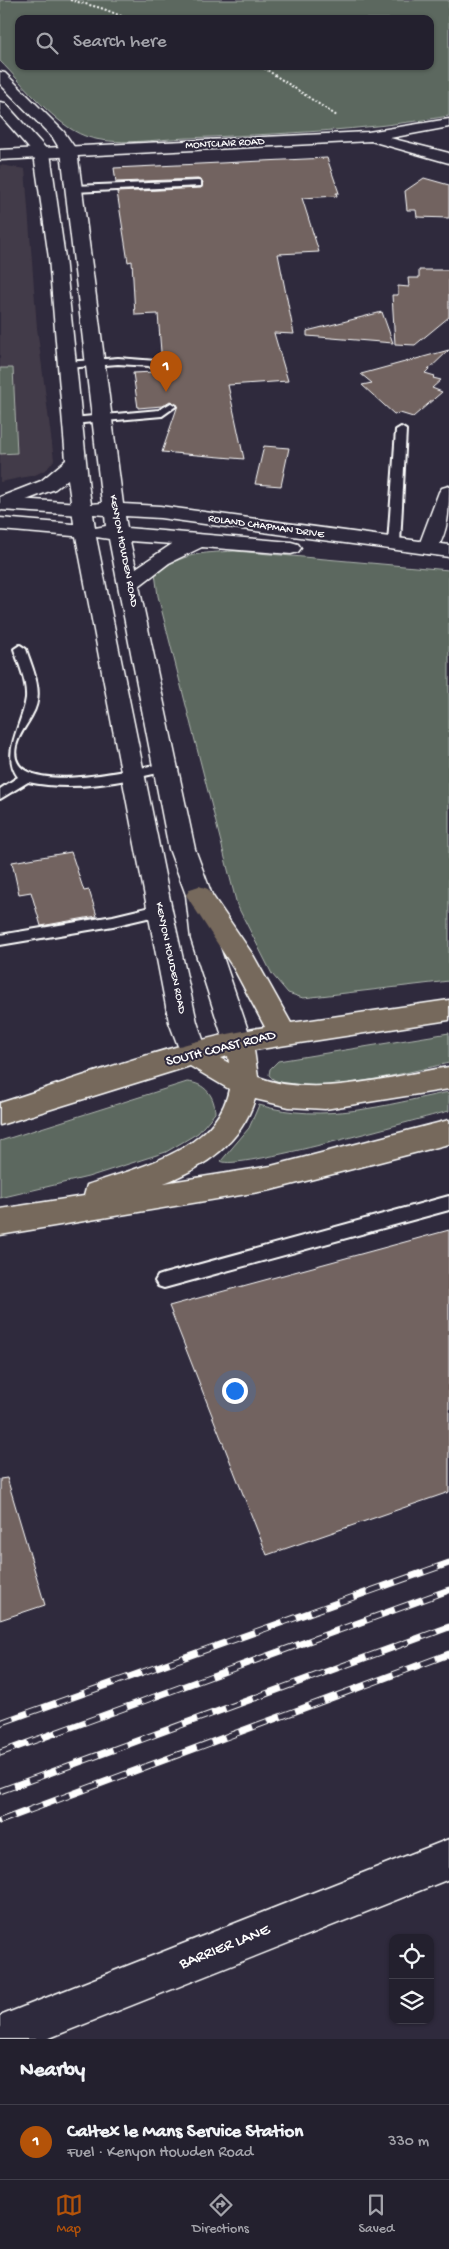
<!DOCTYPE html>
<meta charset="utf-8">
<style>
:root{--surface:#23202e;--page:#2b2836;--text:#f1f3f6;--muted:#a3a3aa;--line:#403e4a;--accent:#b45309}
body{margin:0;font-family:"Gochi Hand",sans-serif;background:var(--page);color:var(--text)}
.controls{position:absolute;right:15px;bottom:15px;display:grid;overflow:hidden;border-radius:10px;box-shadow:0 1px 4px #0004}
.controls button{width:45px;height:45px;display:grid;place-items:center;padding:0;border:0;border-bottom:1px solid var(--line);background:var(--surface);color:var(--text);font:25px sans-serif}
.you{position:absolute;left:234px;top:1390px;width:18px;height:18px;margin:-12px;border:4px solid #fff;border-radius:50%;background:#1a73e8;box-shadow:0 0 0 8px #1a73e833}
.badge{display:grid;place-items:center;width:32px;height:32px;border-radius:50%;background:var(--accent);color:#fff;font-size:16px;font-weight:700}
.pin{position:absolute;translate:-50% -41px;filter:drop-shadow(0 1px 2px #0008)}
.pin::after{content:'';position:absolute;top:26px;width:18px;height:15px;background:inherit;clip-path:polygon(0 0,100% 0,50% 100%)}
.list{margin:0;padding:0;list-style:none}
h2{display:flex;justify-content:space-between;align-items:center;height:65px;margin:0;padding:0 20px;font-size:21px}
h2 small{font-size:16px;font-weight:400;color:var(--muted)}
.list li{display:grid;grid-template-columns:32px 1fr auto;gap:15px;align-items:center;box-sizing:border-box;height:75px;padding:0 20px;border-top:1px solid var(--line)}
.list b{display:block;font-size:19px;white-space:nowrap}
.list p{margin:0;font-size:16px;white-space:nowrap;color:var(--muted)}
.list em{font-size:16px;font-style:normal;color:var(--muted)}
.icon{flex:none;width:28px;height:28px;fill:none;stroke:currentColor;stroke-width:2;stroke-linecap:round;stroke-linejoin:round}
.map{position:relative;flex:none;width:449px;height:2039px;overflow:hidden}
.search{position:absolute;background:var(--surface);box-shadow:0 1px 4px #0004;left:15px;right:15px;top:15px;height:55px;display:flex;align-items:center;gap:12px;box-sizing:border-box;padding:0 18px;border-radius:10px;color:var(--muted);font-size:19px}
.sheet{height:140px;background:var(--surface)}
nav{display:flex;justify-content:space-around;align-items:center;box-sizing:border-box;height:70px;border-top:1px solid var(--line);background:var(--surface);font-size:14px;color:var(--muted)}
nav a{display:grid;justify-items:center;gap:2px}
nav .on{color:var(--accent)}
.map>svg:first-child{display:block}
.built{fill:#433b48}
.green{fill:#5b685e;stroke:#adb4ae;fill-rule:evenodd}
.building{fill:#726360;stroke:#fff}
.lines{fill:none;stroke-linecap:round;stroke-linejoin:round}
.lane-casing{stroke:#fff;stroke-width:4}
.street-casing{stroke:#fff;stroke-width:3}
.secondary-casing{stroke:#fff;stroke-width:3}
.highway-casing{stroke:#fff;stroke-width:3}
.path{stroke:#fff;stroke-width:2;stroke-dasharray:2 2;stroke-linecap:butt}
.lane{fill:#2f2a3d;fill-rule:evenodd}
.street{fill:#2f2a3d;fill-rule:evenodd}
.secondary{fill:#2f2a3d;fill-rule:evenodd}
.highway{fill:#76695c;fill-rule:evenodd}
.rail-casing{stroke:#fff;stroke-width:7}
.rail{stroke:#2f2a3d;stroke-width:5;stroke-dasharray:15;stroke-linecap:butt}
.labels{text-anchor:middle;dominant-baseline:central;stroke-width:4;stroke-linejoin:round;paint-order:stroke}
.far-street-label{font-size:11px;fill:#fff;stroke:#2f2a3d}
.street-label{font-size:14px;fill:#fff;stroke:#2f2a3d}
.near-street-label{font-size:16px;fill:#fff;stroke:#2f2a3d}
</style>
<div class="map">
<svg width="449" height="2039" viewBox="0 0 449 2039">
<rect width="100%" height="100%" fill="#2f2a3d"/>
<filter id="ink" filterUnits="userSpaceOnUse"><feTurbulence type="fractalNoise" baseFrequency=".02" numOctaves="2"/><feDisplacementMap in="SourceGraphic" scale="10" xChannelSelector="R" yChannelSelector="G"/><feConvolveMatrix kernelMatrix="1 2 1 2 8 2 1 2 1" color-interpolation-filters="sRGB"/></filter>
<g filter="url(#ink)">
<polygon class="built" points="0,165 25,169 37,328 54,460 47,469 35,475 0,482"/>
<g class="green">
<path d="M0 0H449V116C363 131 275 134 188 138 156 139 116 147 85 136 55 125 24 85 0 61ZM19 19H430V66H19Z"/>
<polygon points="0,368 13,368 17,453 0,454"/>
<path d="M235 551 449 570V981L303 998 288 993 272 974 237 905 158 596 155 573C185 553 199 553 235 551Z"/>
<path d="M449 1033V1063C416 1070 290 1104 269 1075L270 1069 278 1061Z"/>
<path d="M187 1082C205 1083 215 1096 215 1113L198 1133 166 1152 88 1177 0 1198V1141Z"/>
<path d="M449 1092V1111C421 1118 233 1172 221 1161L249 1128 259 1105C325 1124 384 1105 449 1092Z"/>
</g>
<g class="building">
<polygon points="327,158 339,193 336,193 337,196 302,198 319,252 278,254 294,334 274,333 288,381 228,385 244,459 162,452 178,405 170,401 162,406 138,408 133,373 154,372 159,376 170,372 162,364 158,314 135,315 132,261 128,262 117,192 201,188 203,182 198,179 116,182 114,168"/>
<polygon points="424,178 449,185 449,218 417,217 416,210 407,210 405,191"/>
<polygon points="419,270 449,270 449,317 415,345 395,344 392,295 398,295 398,286 409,287 408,278 419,278"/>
<polygon points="382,312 393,343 307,336 307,331"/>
<polygon points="449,350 425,373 435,376 433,378 441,380 432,388 442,392 413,417 400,413 394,414 362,385 372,383 361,374"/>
<polygon points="264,446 289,448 281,486 255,484"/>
<polygon points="71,852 84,891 89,890 97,916 41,926 31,892 19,894 12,862"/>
<polygon points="449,1230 449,1492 267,1555 169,1306"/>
<polygon points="7,1478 45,1605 0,1620 0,1479"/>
</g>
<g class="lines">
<defs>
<g id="lane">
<polygon points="198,181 201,182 201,186 74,192 70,189 74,186"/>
<polygon points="118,358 156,361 168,372 159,374 149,366 118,364 67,368 62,365 67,362"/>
<polygon points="171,403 176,406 162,416 72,424 67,421 72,418 159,410"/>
<polygon points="401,427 406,430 400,544 394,547 388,544 396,430"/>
<path d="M20 645 26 649C33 671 45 693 32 715 27 725 19 734 16 746 4 802 138 768 164 763L171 767 169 770C124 782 73 792 28 782L0 799V789L18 777C0 753 23 724 26 698 27 681 19 665 14 649Z"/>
<polygon points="159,905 164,906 166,910 164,914 113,926 0,945 0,935 113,916"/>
<polygon points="449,1196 449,1210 164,1288 158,1286 155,1281 158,1276 164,1274"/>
</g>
<g id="street">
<polygon points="449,119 449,127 390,138 449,153 449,163 371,141 0,160 0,150 368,132"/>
<path d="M449 486C449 509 449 532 435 552L428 554 421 552 418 548 439 492 442 488Z"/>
<polygon points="0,498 82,503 89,505 92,509 89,513 82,515 0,510"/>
<polygon points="0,518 85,525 92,527 95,531 92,535 85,537 0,530"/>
<polygon points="449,1839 449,1879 47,2039 0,2039 0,2016"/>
</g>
<path id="secondary" d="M0 72 5 73 64 132 77 151 123 504 160 506 449 545V557L160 518 125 516 127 528 291 542 298 544 301 548 298 552 291 554 202 547 169 563 139 586 195 849 212 895 217 939 252 1042 248 1050 238 1053 228 1050 224 1042 191 939 186 895 169 849 109 539 96 537 172 910 197 1022 208 1054 204 1062 194 1065 184 1062 169 1022 75 531 68 479 55 489 0 510V497L41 481 66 460 49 258 34 154 0 115V102L5 103 50 153 65 258 89 490 91 504 102 503 61 151 53 138 0 84ZM93 514 105 515 106 526 95 528ZM130 541 172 544 136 568Z"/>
<path id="highway" d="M199 886 208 889 253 955 291 1023 449 1000V1020L254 1050 258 1077C314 1099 391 1076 449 1067V1089L325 1109 289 1107 255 1099C241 1143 205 1167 164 1183L271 1166 449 1120V1144L271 1190 0 1235V1209L84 1196 87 1185C138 1167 217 1151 229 1089L190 1066 0 1125V1103C86 1076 176 1041 265 1027L234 969 186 895 190 889ZM228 1056 229 1063 220 1058Z"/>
</defs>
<use href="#lane" class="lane-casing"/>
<use href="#street" class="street-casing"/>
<use href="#secondary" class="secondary-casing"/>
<use href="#highway" class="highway-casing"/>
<g class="path">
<polyline points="70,0 101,8 129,19"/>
<polyline points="261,66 337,116"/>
</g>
<use href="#lane" class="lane"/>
<use href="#street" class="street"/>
<use href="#secondary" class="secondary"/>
<use href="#highway" class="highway"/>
<defs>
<g id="rail">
<polyline points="0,1723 449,1563"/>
<polyline points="0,1753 449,1590"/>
<polyline points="0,1791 449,1627"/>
<polyline points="0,1821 449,1654"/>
</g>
</defs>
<use href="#rail" class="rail-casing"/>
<use href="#rail" class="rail"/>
</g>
</g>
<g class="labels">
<g class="far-street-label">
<text transform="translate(225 144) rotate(-3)">MONTCLAIR ROAD</text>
<text transform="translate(266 527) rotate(8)">ROLAND CHAPMAN DRIVE</text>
<text transform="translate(123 551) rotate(79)">KENYON HOWDEN ROAD</text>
<text transform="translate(170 958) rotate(78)">KENYON HOWDEN ROAD</text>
</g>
<g class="street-label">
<text transform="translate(221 1049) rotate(-14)">SOUTH COAST ROAD</text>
</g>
<g class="near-street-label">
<text transform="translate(225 1948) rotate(-22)">BARRIER LANE</text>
</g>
</g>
</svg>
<div class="controls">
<button><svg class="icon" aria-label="locate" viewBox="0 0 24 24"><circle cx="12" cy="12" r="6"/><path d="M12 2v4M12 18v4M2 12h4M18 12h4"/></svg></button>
<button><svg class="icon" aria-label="layers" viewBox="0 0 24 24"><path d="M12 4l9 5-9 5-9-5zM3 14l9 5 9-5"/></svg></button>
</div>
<div class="you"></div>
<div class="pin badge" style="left:166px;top:392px">1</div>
<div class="search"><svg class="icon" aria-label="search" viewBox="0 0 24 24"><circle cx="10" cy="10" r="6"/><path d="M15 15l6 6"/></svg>Search here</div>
</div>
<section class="sheet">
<h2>Nearby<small></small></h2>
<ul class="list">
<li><span class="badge">1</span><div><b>Caltex le Mans Service Station</b><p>Fuel · Kenyon Howden Road</p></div><em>330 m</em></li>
</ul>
</section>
<nav>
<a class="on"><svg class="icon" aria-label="map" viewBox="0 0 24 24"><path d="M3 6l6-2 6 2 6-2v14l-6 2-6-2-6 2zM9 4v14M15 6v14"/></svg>Map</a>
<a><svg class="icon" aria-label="directions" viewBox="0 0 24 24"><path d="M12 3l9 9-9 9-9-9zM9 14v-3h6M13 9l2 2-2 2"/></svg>Directions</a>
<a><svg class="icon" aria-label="saved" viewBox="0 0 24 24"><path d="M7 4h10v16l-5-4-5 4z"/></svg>Saved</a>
</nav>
